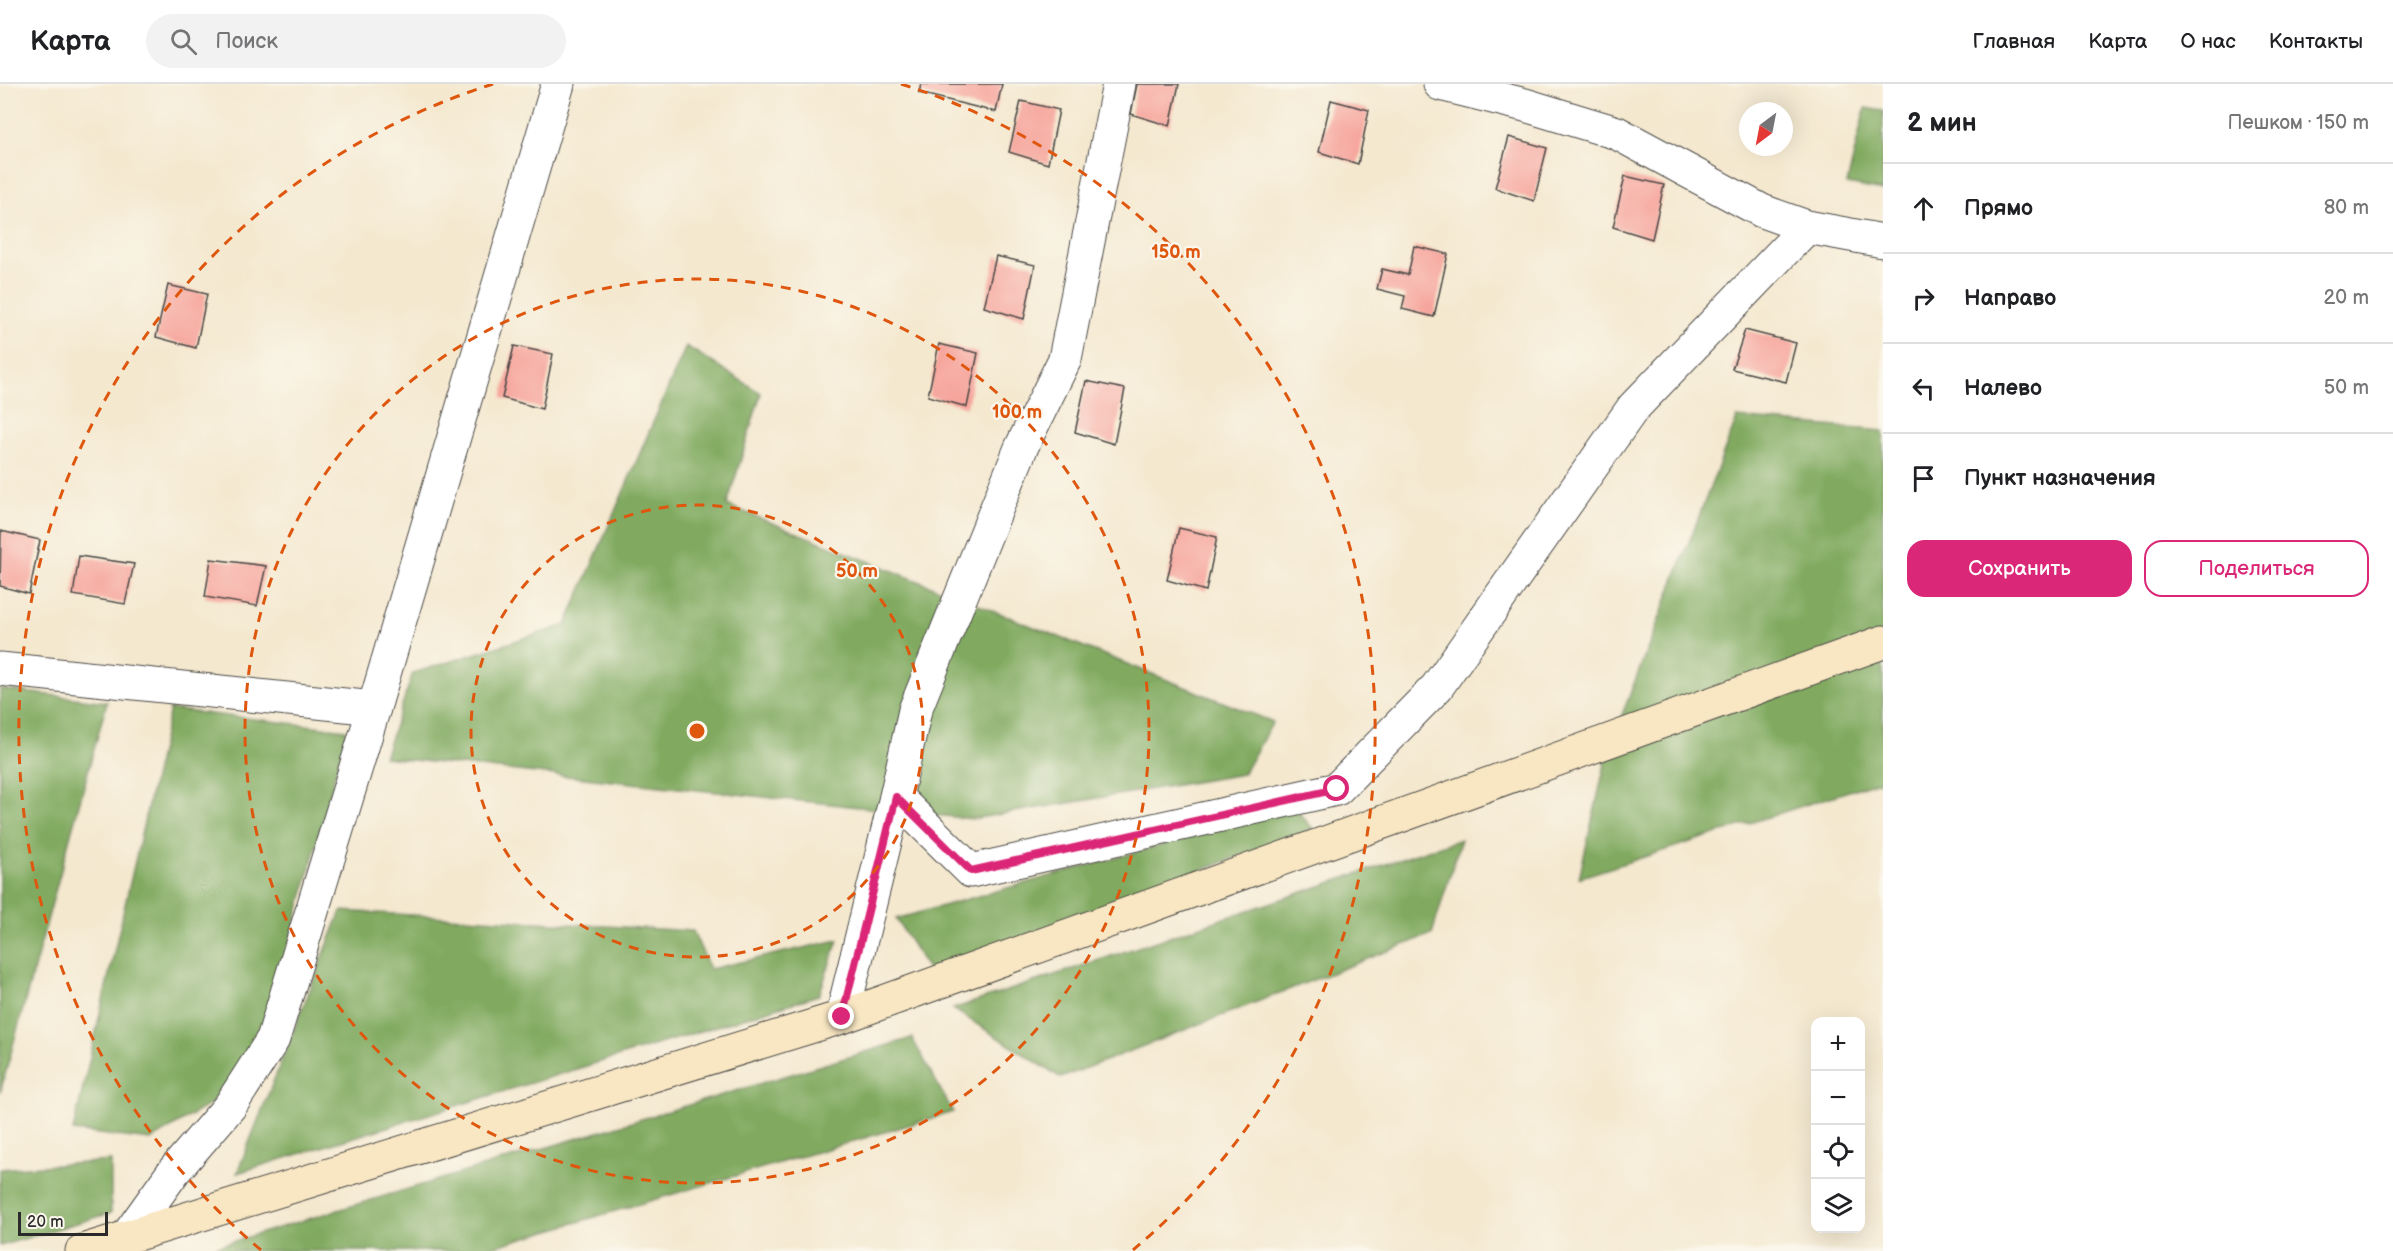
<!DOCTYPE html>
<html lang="ru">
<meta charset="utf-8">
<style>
:root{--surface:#fff;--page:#f2f2f2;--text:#202124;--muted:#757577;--line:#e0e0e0;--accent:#db2777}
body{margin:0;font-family:"Balsamiq Sans",sans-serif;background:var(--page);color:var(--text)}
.controls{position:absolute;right:18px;bottom:18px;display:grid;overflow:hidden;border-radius:12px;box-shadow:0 6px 24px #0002}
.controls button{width:54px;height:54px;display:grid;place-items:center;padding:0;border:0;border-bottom:2px solid var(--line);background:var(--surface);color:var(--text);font:30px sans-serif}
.compass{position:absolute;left:1739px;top:18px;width:54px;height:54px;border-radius:50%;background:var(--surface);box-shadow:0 6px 24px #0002;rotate:212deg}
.scale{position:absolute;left:18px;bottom:15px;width:90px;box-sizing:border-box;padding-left:6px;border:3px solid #2b2b2b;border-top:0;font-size:16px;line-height:21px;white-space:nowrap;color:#2b2b2b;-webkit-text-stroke:4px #fbf7ec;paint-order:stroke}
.stop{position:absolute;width:18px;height:18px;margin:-14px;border:4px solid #db2777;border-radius:50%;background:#fff}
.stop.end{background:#db2777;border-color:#fff;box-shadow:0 2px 6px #0008}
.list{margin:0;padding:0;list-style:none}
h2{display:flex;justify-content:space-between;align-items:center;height:78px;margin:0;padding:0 24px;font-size:26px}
h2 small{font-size:20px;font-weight:400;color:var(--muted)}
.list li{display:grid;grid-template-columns:39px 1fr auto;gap:18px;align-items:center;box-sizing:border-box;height:90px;padding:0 24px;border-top:2px solid var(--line)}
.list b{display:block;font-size:22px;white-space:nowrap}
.list em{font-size:20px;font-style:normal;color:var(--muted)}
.actions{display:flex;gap:12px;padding:18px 24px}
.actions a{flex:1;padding:14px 0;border:2px solid var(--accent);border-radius:18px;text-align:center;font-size:21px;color:var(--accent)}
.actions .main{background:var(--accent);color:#fff}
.icon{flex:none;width:33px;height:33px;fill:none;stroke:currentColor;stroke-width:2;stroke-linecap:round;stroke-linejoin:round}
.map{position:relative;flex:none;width:1883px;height:1167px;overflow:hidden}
header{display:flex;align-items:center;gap:36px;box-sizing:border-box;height:84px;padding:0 30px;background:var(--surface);border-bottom:2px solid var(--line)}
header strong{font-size:28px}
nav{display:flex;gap:33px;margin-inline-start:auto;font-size:21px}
.search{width:420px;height:54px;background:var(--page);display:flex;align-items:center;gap:15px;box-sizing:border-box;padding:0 21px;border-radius:33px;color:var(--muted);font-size:22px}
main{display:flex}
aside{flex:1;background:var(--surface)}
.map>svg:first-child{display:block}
.forest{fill:#81aa60;stroke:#566a46;stroke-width:1.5}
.building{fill:#f6a59c}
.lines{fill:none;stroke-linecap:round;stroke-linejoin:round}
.minor-casing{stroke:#494744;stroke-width:35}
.secondary-casing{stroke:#494744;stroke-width:35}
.minor{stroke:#fff;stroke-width:33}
.secondary{stroke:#f9e7c3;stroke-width:33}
.route{stroke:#db2777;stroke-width:8}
.ring{fill:none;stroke:#df570e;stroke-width:3;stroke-dasharray:10 8}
.centre{fill:#df570e;stroke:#fbf7ec;stroke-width:3}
.ring-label{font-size:18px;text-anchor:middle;font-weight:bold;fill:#df570e;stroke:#fbf7ec;stroke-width:4.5;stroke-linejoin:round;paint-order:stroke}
</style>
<header>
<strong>Карта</strong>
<div class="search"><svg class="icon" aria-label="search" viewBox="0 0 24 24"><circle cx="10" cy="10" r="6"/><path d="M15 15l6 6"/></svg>Поиск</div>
<nav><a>Главная</a><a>Карта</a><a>О нас</a><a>Контакты</a></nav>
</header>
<main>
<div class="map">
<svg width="1883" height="1167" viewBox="0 0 1883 1167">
<rect width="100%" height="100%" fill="#fbf7ec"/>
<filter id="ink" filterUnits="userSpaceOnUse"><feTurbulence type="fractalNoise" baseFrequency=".0167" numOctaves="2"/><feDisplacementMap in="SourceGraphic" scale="12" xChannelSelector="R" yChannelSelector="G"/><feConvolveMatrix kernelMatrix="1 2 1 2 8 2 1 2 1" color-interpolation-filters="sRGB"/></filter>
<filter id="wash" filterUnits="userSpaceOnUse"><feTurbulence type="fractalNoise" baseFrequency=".008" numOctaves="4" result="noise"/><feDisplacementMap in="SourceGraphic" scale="24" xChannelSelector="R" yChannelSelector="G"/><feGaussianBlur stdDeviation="1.35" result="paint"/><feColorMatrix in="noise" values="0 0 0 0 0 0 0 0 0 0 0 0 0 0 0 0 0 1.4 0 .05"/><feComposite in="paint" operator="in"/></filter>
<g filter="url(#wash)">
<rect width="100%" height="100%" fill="#f4e8cf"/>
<g class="forest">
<polygon points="1865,24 1883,27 1883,107 1847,100"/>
<polygon points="686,262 761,309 727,421 1273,638 1243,690 972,735 384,673 413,589 566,541"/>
<polygon points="1737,334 1883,347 1883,696 1579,794 1608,667"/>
<polygon points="0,605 107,618 0,1009"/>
<polygon points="170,625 347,646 266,949 220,1014 151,1056 73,1047"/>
<polygon points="1295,724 1313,745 929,887 896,835"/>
<polygon points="1461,755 1432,850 1061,994 953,925"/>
<polygon points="341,827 693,847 710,885 838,856 819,911 237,1089"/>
<polygon points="912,954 953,1028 479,1167 201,1167"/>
<polygon points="111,1077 111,1129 0,1162 0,1085"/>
</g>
<g id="blocks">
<g class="building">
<polygon points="921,0 1002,0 996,28 919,9"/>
<polygon points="1137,0 1179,0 1170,42 1131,30"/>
<polygon points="1331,16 1369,26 1358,80 1319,68"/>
<polygon points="1021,17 1059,26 1048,80 1009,68"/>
<polygon points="1509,53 1547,64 1534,117 1495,104"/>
<polygon points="1625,92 1664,101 1652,155 1613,143"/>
<polygon points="1414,162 1448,170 1434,233 1402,225 1405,212 1377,205 1382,185 1408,191"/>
<polygon points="996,172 1035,181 1024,235 984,223"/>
<polygon points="168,201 207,210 196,264 156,253"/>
<polygon points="1745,246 1796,259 1786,298 1732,285"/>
<polygon points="939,260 978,269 967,323 928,312"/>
<polygon points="514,262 553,270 542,325 502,314"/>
<polygon points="1086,297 1125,305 1114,360 1075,348"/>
<polygon points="1179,444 1217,453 1206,507 1167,496"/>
<polygon points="1,447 40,456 29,510 0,502"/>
<polygon points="79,472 134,480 125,520 73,511"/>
<polygon points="211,475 266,482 257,522 205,513"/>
</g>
</g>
</g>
<g filter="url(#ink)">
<use href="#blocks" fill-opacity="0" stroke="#494744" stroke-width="1.5"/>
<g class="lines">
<defs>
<g id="minor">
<polyline points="1440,0 1525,21 1617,49 1762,127 1807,143 1883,157"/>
<polyline points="0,585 374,624 558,0"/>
<polyline points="896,713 971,787 1337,705 1437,603 1633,324 1807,143"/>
<polyline points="842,933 896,713 915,626 1021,364 1065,275 1119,0"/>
<polyline points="126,1154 174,1087 230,1022 273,955 374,624"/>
</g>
<polyline id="secondary" points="82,1167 842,933 1883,558"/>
</defs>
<use href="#minor" class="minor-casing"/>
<use href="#secondary" class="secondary-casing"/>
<use href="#minor" class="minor"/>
<use href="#secondary" class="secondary"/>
</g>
</g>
<g class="lines" filter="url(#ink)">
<polyline class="route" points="842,933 896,713 971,787 1337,705"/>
</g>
<g class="ring">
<circle cx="697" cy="647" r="226"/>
<circle cx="697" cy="647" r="452"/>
<path d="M261 1166A678 678 0 0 1 493 0M901 0A678 678 0 0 1 1133 1166"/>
</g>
<circle cx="697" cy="647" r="9" class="centre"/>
<g class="ring-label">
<text x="1176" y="174">150 m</text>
<text x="1017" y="334">100 m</text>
<text x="857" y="493">50 m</text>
</g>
</svg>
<div class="controls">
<button>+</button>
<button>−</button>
<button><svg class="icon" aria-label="locate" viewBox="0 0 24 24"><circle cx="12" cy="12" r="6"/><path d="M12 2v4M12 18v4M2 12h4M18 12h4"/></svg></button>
<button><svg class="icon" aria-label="layers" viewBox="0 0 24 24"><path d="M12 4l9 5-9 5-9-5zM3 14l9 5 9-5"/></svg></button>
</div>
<svg class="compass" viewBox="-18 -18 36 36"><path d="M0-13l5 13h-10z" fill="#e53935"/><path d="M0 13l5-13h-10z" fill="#757577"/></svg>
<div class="scale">20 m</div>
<div class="stop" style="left:1337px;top:705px"></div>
<div class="stop end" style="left:842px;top:933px"></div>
</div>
<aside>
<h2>2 мин<small>Пешком · 150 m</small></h2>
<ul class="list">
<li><svg class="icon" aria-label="ahead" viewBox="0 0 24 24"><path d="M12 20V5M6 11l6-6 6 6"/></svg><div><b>Прямо</b></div><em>80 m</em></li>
<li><svg class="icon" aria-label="right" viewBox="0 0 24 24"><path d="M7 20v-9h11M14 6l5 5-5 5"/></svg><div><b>Направо</b></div><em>20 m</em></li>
<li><svg class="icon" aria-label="left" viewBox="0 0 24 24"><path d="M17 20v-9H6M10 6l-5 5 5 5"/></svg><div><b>Налево</b></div><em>50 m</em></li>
<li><svg class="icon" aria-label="arrive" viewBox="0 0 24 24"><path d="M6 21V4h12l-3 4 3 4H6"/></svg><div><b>Пункт назначения</b></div></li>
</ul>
<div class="actions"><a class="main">Сохранить</a><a>Поделиться</a></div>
</aside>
</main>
